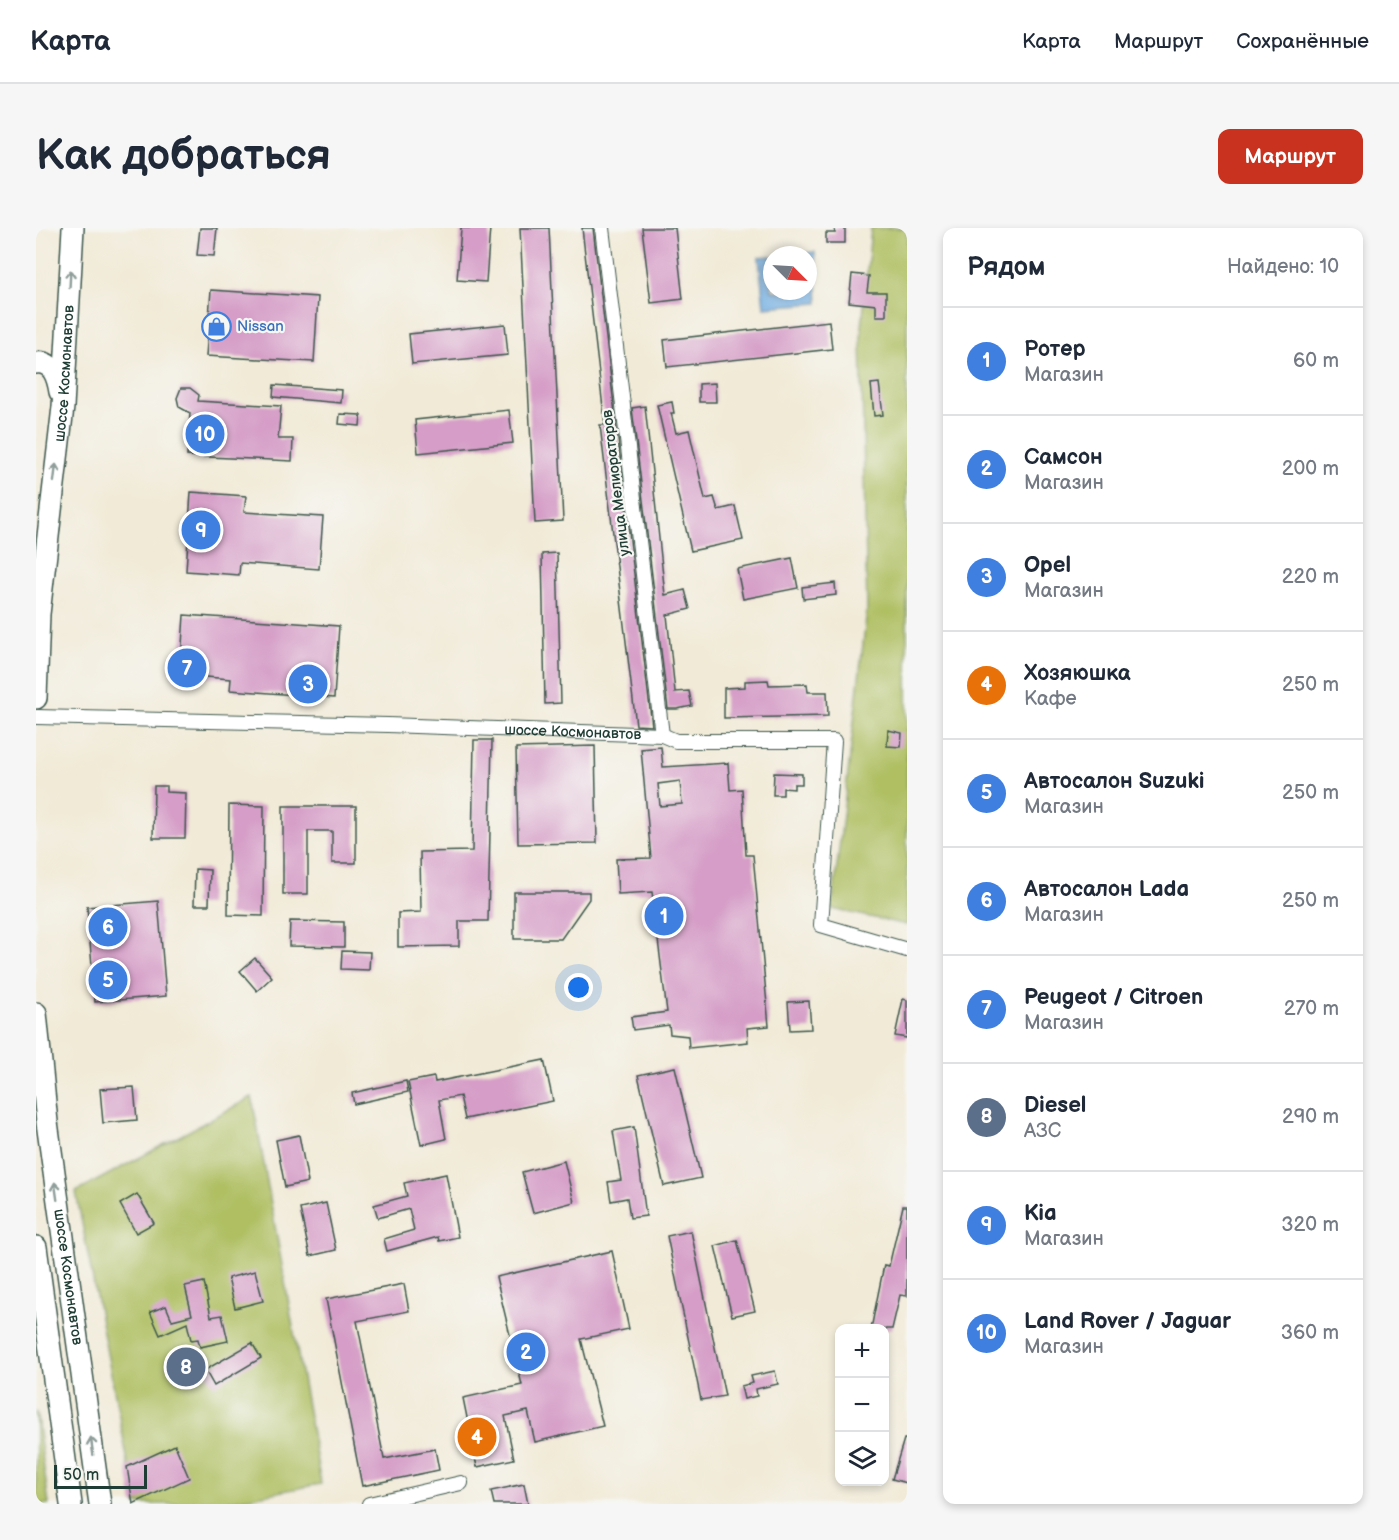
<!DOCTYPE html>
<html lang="ru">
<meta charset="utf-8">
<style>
:root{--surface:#fff;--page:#f6f6f7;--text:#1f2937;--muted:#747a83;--line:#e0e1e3;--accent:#c8321e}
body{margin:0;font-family:"Balsamiq Sans",sans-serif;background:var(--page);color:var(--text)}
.controls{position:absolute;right:18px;bottom:18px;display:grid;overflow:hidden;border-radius:12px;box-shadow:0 3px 9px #0003}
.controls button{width:54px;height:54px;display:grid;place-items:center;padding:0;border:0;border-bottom:2px solid var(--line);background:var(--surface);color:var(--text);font:30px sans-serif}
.compass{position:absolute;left:727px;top:18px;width:54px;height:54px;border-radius:50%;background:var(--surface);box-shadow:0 3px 9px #0003;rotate:114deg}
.scale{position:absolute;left:18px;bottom:15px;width:93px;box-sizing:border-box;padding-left:6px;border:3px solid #1f3d34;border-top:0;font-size:16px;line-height:21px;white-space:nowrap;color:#1f3d34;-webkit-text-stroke:4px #f6f6f2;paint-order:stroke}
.you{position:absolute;left:543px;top:760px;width:21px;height:21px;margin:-15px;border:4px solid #fff;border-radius:50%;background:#1a73e8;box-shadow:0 0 0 9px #1a73e833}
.badge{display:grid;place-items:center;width:39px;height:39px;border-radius:50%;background:var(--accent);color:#fff;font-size:20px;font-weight:700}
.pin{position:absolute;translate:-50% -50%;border:3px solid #fff;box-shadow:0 2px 6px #0006}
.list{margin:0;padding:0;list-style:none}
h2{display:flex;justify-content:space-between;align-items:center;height:78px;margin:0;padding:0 24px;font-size:26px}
h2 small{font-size:20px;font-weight:400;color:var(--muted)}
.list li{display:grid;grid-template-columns:39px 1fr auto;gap:18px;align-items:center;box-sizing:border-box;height:108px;padding:0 24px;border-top:2px solid var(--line)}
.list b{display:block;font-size:22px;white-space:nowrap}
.list p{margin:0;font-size:20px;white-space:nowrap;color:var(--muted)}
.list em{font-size:20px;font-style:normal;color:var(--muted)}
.icon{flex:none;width:33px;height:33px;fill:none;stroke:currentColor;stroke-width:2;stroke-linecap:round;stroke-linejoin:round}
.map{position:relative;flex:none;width:871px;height:1276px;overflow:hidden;border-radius:12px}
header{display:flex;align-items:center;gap:36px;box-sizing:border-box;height:84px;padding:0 30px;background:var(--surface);border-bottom:2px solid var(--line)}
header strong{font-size:28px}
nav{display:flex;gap:33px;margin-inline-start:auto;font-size:21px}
.intro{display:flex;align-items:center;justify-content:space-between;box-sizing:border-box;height:144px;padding:0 36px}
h1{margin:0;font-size:42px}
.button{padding:15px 27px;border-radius:12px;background:var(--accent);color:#fff;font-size:21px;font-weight:700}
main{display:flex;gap:36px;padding:0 36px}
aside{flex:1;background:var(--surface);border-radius:12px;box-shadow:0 3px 9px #0003}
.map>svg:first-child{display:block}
.green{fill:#afbf62;stroke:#677e4b;stroke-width:1.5}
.water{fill:#71ade2;stroke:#48758b;stroke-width:1.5}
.building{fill:#d59dc7;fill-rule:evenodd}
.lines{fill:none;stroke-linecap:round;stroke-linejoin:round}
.street-casing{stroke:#3e574c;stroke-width:16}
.primary-casing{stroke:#3e574c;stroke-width:24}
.street{stroke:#fff;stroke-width:14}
.primary{stroke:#fff;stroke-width:21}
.oneway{stroke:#8f9e9a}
.labels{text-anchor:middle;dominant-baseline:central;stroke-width:4.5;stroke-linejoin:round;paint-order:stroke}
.shop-label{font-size:15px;fill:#366cbe;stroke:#f6f6f2;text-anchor:start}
.street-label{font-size:15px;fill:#1f3d34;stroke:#f6f6f2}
</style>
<header>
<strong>Карта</strong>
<nav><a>Карта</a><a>Маршрут</a><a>Сохранённые</a></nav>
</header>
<div class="intro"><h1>Как добраться</h1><a class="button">Маршрут</a></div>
<main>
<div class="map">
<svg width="871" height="1276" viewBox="0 0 871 1276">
<rect width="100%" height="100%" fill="#f6f6f2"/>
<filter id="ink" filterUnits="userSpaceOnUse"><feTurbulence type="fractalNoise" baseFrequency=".0167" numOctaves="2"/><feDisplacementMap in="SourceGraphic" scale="12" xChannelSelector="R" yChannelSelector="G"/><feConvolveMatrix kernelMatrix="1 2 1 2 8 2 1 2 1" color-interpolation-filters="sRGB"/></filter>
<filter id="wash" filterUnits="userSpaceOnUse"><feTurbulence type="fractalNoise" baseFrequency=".008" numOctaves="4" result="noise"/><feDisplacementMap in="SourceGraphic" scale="24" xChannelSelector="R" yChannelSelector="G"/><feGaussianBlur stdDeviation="1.35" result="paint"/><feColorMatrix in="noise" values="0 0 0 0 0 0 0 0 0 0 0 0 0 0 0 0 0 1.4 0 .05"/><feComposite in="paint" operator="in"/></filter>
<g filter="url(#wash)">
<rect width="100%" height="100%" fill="#f1ead7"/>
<g class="green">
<polygon points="835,0 871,0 871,697 796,681 831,382 825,110"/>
<polygon points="216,869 285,1256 178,1276 100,1276 40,964"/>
<polygon points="0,1183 13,1276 0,1276"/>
</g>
<polygon class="water" points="779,24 782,75 728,79 723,29 736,28 736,63 772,63 772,27 748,27"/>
<g id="blocks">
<g class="building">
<polygon points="164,0 181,0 178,28 161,27"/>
<polygon points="425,0 454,0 450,54 421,52"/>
<polygon points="484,0 513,0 527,293 499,295"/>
<polygon points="546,0 557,0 616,498 600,497 564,197 569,197"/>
<polygon points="606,0 639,0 647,71 615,75"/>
<polygon points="798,0 809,0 809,15 790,15 790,5 799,5"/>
<polygon points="816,46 833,48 831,64 850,64 850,88 840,88 840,77 813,74"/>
<polygon points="175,62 282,69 278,134 170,128"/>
<polygon points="793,93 796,121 631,139 628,112"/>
<polygon points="469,96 472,127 376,136 373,106"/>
<polygon points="679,155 680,174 663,174 663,156"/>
<polygon points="843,155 847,187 838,188 835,156"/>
<polygon points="238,157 306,162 305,175 237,169"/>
<polygon points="145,160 154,160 163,167 162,173 245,178 242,211 257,211 256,233 151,228 154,185 143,179 141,170"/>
<polygon points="636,174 638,185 635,185 640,205 653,202 669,271 678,269 682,282 699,278 707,312 655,323 621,177"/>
<polygon points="609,178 629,367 649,362 654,381 631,387 639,464 653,463 656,478 641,481 632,481 596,180"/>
<polygon points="473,182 477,215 382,225 379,192"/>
<polygon points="304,186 325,187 324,198 303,196"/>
<polygon points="155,264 210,268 208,284 287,289 283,341 204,335 203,347 150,343"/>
<polygon points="521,325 525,475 509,476 506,326"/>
<polygon points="756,330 762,360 707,371 701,341"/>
<polygon points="799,355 800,367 767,371 766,359"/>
<polygon points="148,387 303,398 298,470 194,462 195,451 144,447"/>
<polygon points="732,452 733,457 771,456 772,464 791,464 792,488 688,490 688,460 709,459 709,453"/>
<polygon points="852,502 866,505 865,519 851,518"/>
<polygon points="438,512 456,512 452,693 423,693 423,718 362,719 362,685 385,684 384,624 436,623"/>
<polygon points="559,518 561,615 482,616 480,520"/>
<path d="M625 519 627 539 692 535 694 562 706 561 710 627H717L733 798 711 800 712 814 653 820 652 808 634 806 633 797 597 802 595 789 631 784 616 664 582 666 580 631 615 630 605 521ZM644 553 646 576 624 578 622 556Z"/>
<polygon points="738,545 766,546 766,556 758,556 758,561 747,560 747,567 737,567"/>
<polygon points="118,558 130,558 130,564 150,565 149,610 117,610"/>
<polygon points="193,577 228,578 227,688 192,687"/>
<polygon points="247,578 320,578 320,635 296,635 296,603 272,603 272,666 247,666"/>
<polygon points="159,641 174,642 173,677 158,677"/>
<polygon points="478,664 553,664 553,671 525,711 478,711"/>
<polygon points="122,673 130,768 59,774 51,679"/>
<polygon points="254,693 308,694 308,719 253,718"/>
<polygon points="306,723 334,724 333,742 305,741"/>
<polygon points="219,730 236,749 221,763 204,743"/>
<polygon points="867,771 871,772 871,810 859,808"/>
<polygon points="773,773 775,801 754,802 752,774"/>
<polygon points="508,832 517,873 429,891 424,868 403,872 410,911 385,917 372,854 398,849 399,854"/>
<polygon points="639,839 665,950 628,958 602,847"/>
<polygon points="370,853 372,864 318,876 316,865"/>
<polygon points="98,859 101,892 67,895 64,861"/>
<polygon points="598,899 610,988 594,990 591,970 575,973 572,954 585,952 577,903"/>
<polygon points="263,907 272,954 249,959 240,912"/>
<polygon points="528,933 538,974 497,985 486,944"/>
<polygon points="410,946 422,1009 403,1013 402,1009 351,1023 348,1011 378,1002 373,981 342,990 338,977 371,968 368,955"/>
<polygon points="101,966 118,995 100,1005 84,976"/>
<polygon points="290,975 300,1022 274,1028 264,981"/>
<polygon points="867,978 871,978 871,1068 864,1067 856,1101 835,1101 848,1037 853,1038"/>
<polygon points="655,1003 689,1168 665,1172 631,1008"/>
<polygon points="701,1012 719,1083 696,1088 679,1018"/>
<polygon points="576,1023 593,1101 545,1111 567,1198 499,1214 492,1183 469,1188 478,1231 441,1239 427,1170 486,1157 460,1049"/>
<polygon points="219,1043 227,1073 199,1080 192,1050"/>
<polygon points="168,1054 175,1089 186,1087 192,1113 164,1119 162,1111 155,1112 151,1095 124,1107 114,1084 130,1078 136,1092 156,1087 149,1058"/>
<polygon points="368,1056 373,1083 321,1093 348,1231 399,1221 403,1242 326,1258 290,1071"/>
<polygon points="216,1115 225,1130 178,1158 169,1142"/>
<polygon points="739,1143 742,1156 720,1161 721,1168 708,1171 705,1158 717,1155 715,1148"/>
<polygon points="868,1211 871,1211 871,1255 856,1251"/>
<polygon points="139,1217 153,1250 97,1276 91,1239"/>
<polygon points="488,1256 492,1276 458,1276 455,1263"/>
</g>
</g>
</g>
<g filter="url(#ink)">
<use href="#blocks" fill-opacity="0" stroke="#3e574c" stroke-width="1.5"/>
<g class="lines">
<defs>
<g id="street">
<polyline points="566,0 626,507"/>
<path id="s1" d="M0 489 352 497 626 507 640 513H798L785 697 871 722"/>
<polyline points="333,1276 425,1255"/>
</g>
<g id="primary">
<path d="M0 135C17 132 22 151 24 164"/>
<path id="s2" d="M0 470 3 386 27 179 37 0"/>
<path id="s3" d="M0 785 11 894 64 1276"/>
<polyline points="0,1019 35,1276"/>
</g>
</defs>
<use href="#street" class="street-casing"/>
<use href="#primary" class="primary-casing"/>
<use href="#street" class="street"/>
<use href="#primary" class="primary"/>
</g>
<defs><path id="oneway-shaft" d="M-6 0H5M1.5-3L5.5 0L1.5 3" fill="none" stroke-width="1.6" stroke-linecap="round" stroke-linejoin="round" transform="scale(1.5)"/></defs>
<g class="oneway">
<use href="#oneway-shaft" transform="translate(34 51) rotate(-87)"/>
<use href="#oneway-shaft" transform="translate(19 245) rotate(-83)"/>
<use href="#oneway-shaft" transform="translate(20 963) rotate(-98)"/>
<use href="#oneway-shaft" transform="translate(56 1218) rotate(-98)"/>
</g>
</g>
<defs>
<symbol id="shop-ring" viewBox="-11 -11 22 22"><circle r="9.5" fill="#f6f6f2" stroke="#3f7fe0" stroke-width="1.5"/><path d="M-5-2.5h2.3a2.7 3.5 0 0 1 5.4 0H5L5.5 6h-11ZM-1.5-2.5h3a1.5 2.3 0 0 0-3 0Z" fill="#3f7fe0"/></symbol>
</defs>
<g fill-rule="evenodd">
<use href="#shop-ring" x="164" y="82" width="33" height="33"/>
</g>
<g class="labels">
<g class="shop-label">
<text x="201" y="98">Nissan</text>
</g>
<g class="street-label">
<text stroke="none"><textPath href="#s2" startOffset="326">шоссе Космонавтов</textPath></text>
<text transform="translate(580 255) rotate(-97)">улица Мелиораторов</text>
<text stroke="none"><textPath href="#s1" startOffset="537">шоссе Космонавтов</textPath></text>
<text stroke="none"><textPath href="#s3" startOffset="266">шоссе Космонавтов</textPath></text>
</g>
</g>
</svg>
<div class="controls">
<button>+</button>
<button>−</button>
<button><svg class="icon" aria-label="layers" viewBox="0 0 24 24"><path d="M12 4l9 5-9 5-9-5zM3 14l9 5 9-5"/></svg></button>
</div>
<svg class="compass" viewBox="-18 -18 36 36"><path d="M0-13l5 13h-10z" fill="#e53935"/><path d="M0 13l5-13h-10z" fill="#747a83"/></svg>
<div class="scale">50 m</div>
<div class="you"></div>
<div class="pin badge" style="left:628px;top:688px;background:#3f7fe0">1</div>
<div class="pin badge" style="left:490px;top:1124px;background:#3f7fe0">2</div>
<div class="pin badge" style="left:272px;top:456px;background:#3f7fe0">3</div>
<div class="pin badge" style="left:441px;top:1209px;background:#e8710a">4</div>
<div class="pin badge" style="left:72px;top:752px;background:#3f7fe0">5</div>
<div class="pin badge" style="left:72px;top:699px;background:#3f7fe0">6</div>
<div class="pin badge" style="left:151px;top:440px;background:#3f7fe0">7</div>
<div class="pin badge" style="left:150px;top:1139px;background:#5c6f8a">8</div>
<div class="pin badge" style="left:165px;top:302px;background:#3f7fe0">9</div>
<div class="pin badge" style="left:169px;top:206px;background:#3f7fe0">10</div>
</div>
<aside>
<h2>Рядом<small>Найдено: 10</small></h2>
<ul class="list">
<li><span class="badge" style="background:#3f7fe0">1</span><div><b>Ротер</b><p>Магазин</p></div><em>60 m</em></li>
<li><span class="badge" style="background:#3f7fe0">2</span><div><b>Самсон</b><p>Магазин</p></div><em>200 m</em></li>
<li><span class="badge" style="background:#3f7fe0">3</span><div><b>Opel</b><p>Магазин</p></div><em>220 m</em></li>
<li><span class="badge" style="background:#e8710a">4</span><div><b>Хозяюшка</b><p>Кафе</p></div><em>250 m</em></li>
<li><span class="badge" style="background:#3f7fe0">5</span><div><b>Автосалон Suzuki</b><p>Магазин</p></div><em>250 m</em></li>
<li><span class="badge" style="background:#3f7fe0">6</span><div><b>Автосалон Lada</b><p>Магазин</p></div><em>250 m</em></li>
<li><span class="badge" style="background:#3f7fe0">7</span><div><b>Peugeot / Citroen</b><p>Магазин</p></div><em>270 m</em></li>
<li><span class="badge" style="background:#5c6f8a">8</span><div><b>Diesel</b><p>АЗС</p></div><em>290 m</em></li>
<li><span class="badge" style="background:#3f7fe0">9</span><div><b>Kia</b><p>Магазин</p></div><em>320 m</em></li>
<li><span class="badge" style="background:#3f7fe0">10</span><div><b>Land Rover / Jaguar</b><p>Магазин</p></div><em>360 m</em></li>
</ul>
</aside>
</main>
